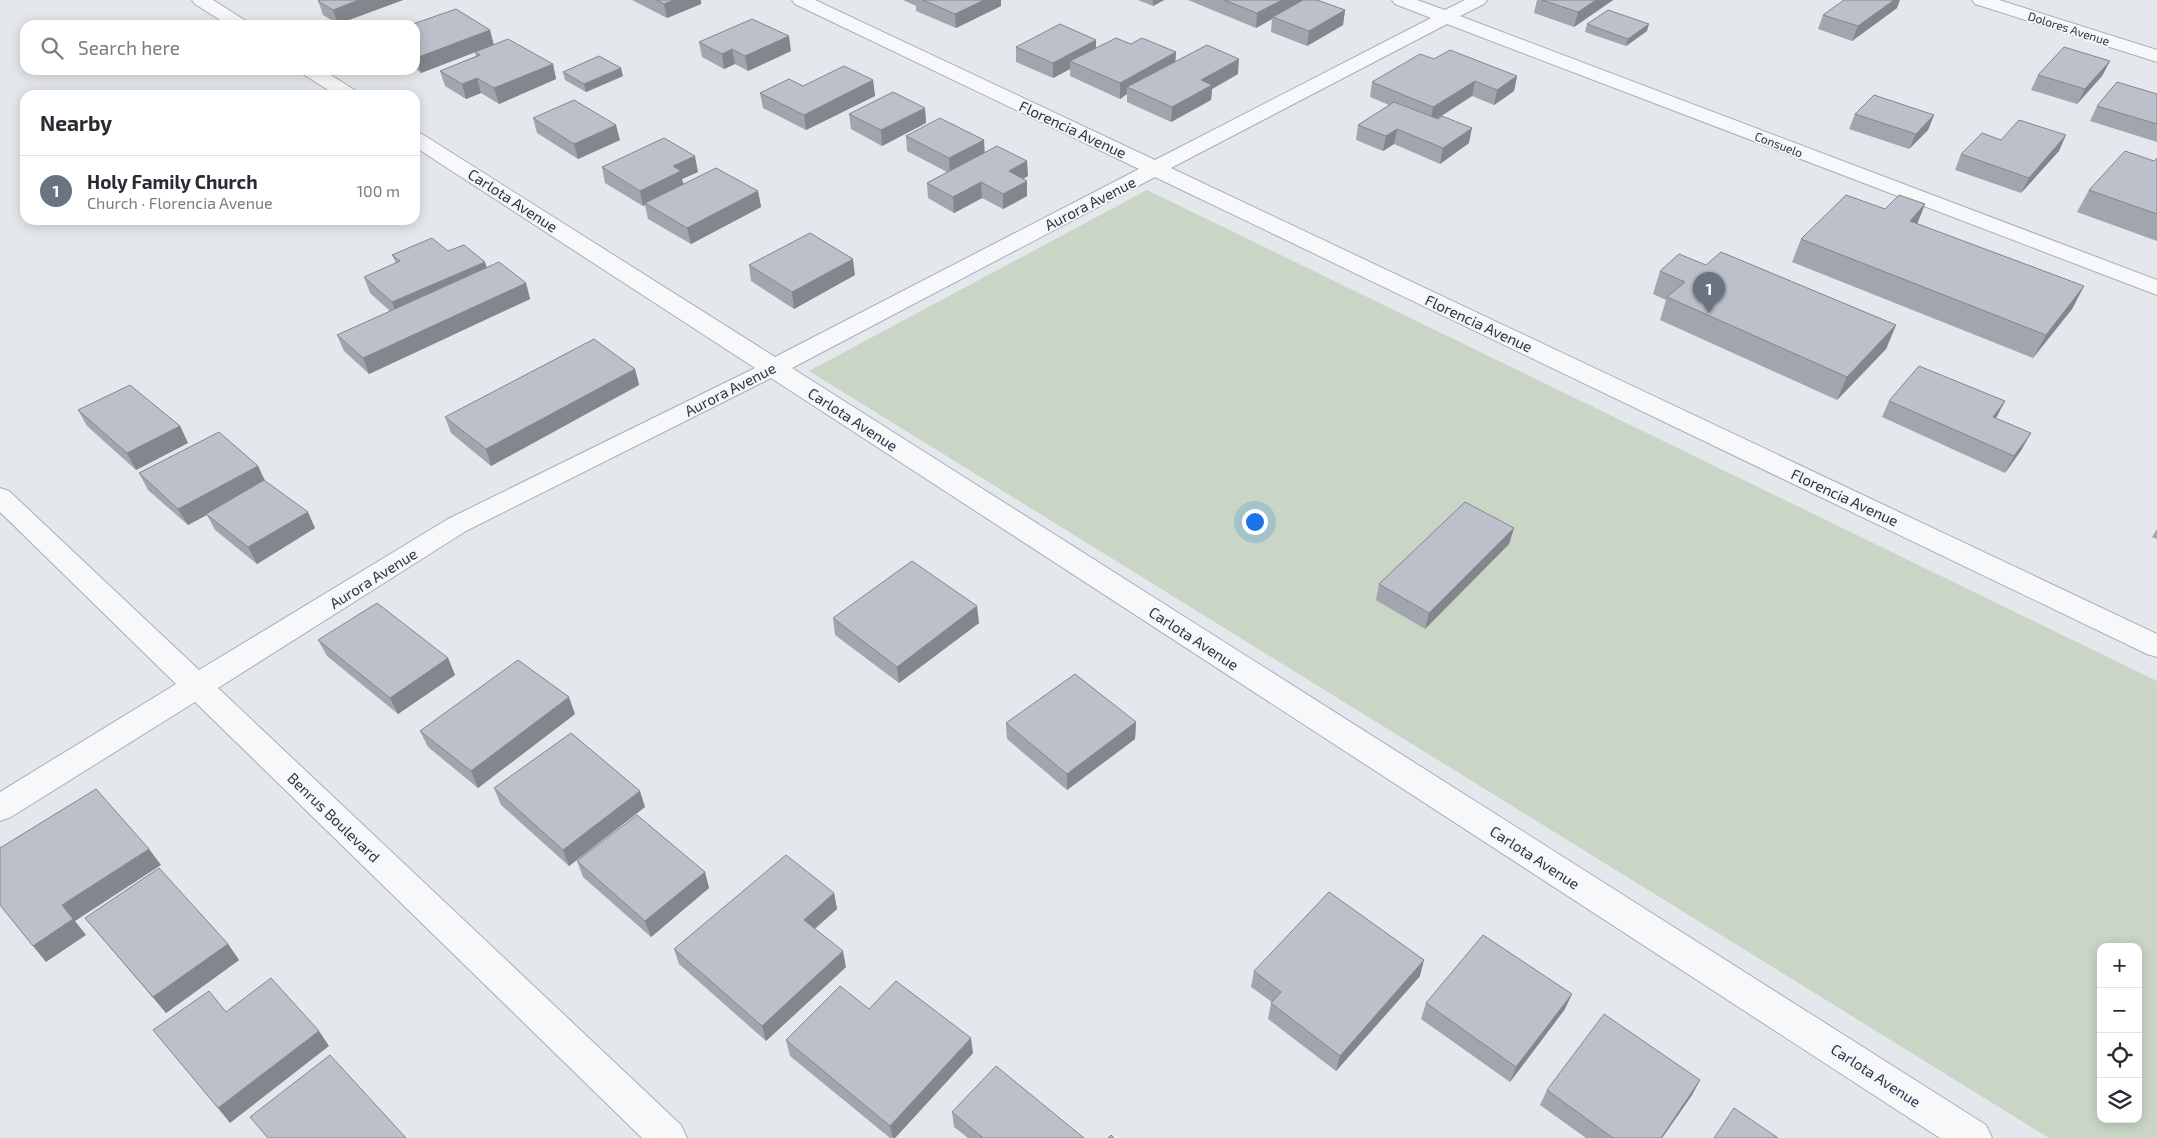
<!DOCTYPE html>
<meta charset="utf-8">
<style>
:root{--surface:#fff;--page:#f2f2f3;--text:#2b2b33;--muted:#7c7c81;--line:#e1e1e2;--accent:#d1495b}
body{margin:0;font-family:"Exo 2",sans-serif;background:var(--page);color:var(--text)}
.controls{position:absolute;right:15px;bottom:15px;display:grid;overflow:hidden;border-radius:10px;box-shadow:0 2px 12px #0003}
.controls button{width:45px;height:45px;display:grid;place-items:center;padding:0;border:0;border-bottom:1px solid var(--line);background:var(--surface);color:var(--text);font:25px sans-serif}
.you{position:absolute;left:1254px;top:521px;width:18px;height:18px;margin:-12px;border:4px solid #fff;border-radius:50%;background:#1a73e8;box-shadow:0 0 0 8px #1a73e833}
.badge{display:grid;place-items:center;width:32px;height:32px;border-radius:50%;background:var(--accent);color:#fff;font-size:16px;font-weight:700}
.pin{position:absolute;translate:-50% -41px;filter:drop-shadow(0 1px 2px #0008)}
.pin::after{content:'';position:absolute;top:26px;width:18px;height:15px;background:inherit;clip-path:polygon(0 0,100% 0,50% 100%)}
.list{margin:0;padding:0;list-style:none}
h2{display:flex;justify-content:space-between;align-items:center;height:65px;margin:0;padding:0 20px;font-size:21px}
h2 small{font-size:16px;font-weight:400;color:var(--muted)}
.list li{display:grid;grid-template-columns:32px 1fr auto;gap:15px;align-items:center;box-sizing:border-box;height:70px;padding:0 20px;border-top:1px solid var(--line)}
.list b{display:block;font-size:19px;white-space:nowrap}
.list p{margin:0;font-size:16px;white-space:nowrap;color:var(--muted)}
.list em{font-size:16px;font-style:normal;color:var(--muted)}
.icon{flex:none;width:28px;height:28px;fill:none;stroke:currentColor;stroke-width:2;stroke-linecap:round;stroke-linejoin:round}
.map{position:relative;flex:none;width:2157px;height:1138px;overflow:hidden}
.search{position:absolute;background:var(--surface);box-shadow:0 2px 12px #0003;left:20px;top:20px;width:400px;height:55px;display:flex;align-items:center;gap:12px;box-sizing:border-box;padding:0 18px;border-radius:15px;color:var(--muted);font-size:19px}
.panel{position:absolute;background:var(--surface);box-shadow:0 2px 12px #0003;left:20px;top:90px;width:400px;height:135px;border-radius:15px}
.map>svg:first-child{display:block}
.green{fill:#c9d6c5;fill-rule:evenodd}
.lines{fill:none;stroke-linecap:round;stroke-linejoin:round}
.street-casing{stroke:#a9aeb7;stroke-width:2}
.street{fill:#f7f8fa;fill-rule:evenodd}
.wall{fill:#a1a5ae}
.shaded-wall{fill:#83868d}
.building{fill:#bbc0ca;stroke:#83868d}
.labels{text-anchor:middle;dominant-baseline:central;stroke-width:4;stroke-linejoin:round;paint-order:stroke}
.far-street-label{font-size:12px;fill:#2b3445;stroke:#f4f6f9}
.street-label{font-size:15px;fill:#2b3445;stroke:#f4f6f9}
</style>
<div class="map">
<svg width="2157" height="1138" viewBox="0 0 2157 1138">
<rect width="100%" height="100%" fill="#e4e7ec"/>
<path class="green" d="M1147 190 2157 681V1138H2049L809 371ZM2101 947H2138V1119H2101Z"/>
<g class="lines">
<defs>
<g id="street">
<polygon points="192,0 213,0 246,21 249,25 228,25 195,4"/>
<polygon points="792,0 815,0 1155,160 1431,18 1395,4 1392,0 1417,0 1445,10 1465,0 1487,0 1484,4 1460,16 2157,280 2157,295 1447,24 1171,168 2157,634 2157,657 2147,654 1155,177 792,368 1986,1125 1992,1138 1940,1138 771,378 466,531 218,688 681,1125 687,1138 642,1138 195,702 11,817 0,821 0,792 176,684 0,512 0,488 9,491 199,670 448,519 755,368 415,147 415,132 422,134 775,357 1139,169 795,4"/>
<polygon points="1972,0 1999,0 2157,50 2157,62 1975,4"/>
<polygon points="301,70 323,70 356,91 359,95 336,95 303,74"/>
</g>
</defs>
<use href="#street" class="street-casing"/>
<use href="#street" class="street"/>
</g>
<g class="wall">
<polygon points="318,0 403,0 338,24 323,15"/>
<polygon points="632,0 701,0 701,4 667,18"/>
<polygon points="903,0 1001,0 1001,6 956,28 916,11 916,6"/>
<polygon points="1138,0 1164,0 1153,6"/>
<polygon points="1188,0 1317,0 1345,10 1343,25 1307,46 1271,32 1272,19 1256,28"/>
<polygon points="1537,0 1613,0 1574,27 1534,13"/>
<polygon points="1897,8 1852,41 1818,29 1823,15"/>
<polygon points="1587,24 1647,31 1626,46 1585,32"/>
<polygon points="415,25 494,44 553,64 556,79 499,104 481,93 466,99 445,86 440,71 476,56 475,52 421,73 415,68"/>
<polygon points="1096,40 1096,48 1131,44 1176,52 1175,61 1238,74 1212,89 1211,100 1171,122 1127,102 1127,94 1120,99 1070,76 1070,69 1053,78 1016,62 1016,47"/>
<polygon points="699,42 791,51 748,71 735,64 724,69 702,57"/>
<polygon points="1434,59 1517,76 1514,91 1494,105 1472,96 1437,119 1469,143 1440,164 1394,144 1383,151 1356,140 1358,125 1389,105 1370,97 1372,82"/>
<polygon points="2110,61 2102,76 2077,104 2031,90 2038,75"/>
<polygon points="563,72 623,76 586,92 565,80"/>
<polygon points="873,80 875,96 806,130 763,108 760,93 803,86"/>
<polygon points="2157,94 2157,142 2090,121 2097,106"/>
<polygon points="925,108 926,123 882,146 851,129 849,114"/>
<polygon points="1855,114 1934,115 1928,130 1909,149 1849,129"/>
<polygon points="533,118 620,140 578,159 537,133"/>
<polygon points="906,136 985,152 1028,176 1023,179 1027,196 1003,209 982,198 954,213 928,198 927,183 947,172 907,151"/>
<polygon points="2001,140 2059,151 2021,193 1955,170 1961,154"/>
<polygon points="2157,158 2157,241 2077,212 2089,190 2154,161"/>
<polygon points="602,167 698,172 682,179 683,184 758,191 761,207 691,244 648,219 645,205 643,206 605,183"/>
<polygon points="1925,204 1917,224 2084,286 2072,309 2033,358 1792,262 1801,239 1885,209"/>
<polygon points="448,251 526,283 530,299 369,374 344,351 337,335 390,311 370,293 364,277 396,263 392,255"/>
<polygon points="749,265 855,275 794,309 751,281"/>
<polygon points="1706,265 1896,325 1886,349 1837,400 1660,320 1666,300 1653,294 1660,271"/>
<polygon points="635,369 639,385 491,466 451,433 445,417"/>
<polygon points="1889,401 2005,401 1996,418 2022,449 2005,473 1882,417"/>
<polygon points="78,410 180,426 188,443 136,470 87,426"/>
<polygon points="258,466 265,481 315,528 257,564 215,530 207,515 188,525 148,490 139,473"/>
<polygon points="1514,528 1509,544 1425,629 1376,600 1379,584"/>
<polygon points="2157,529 2157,539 2152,537"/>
<polygon points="833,618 979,623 899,683 835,635"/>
<polygon points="318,640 448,658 455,675 398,714 327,656"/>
<polygon points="575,714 478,788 428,747 420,731"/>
<polygon points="1136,722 1135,739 1067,790 1007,739 1006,723"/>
<polygon points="494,788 645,807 569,866 501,805"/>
<polygon points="577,861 705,872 709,888 651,937 583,877"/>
<polygon points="834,893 837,909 815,929 846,967 766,1041 679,964 674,949"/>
<polygon points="85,918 228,944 239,960 166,1013"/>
<polygon points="1254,971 1420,976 1336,1071 1268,1019 1271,1003 1272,1002 1251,987"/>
<polygon points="1426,1003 1565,1009 1510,1082 1421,1019"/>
<polygon points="786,1040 973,1053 895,1138 890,1138 790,1056"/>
<polygon points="1700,1080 1692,1095 1662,1138 1586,1138 1540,1105 1547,1090"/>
<polygon points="952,1112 1084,1138 968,1138 954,1127"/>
</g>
<g class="shaded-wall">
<polygon points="359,0 403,0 338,24 333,10"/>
<polygon points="674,0 701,0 701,4 667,18 664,4"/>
<polygon points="984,0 1001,0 1001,6 956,28 955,14"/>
<polygon points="1153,0 1164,0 1153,6"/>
<polygon points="1282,0 1304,0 1273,17 1272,19 1256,28 1257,13"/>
<polygon points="1596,0 1613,0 1574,27 1578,12"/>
<polygon points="1894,0 1900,0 1897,8 1852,41 1858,26"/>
<polygon points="1345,10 1343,25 1307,46 1309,31"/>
<polygon points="1649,24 1647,31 1626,46 1628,39"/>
<polygon points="490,30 494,45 421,73 416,58"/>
<polygon points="789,36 791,51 748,71 745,56"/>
<polygon points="1096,40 1096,55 1070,61 1070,69 1053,78 1053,63"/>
<polygon points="732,49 735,64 724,69 722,54"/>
<polygon points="1176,52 1175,67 1127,87 1127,94 1120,99 1120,83"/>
<polygon points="1239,59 1238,74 1212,89 1211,100 1171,122 1172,107 1201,80"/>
<polygon points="2110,61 2102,76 2077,104 2085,89"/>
<polygon points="553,64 556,79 499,104 494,88"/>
<polygon points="621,68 623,76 586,92 584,84"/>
<polygon points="1517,76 1514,91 1494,105 1497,90"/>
<polygon points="477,78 481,93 466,99 462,84"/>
<polygon points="873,80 875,96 806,130 804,115"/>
<polygon points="1475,81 1472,96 1430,123 1433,107"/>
<polygon points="925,108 926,123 882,146 881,130"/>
<polygon points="1934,115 1928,130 1909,149 1916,134"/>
<polygon points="616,125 620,140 578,159 574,144"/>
<polygon points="1472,128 1469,143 1440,164 1443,148"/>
<polygon points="1397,129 1394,144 1383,151 1386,136"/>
<polygon points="2066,135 2059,151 2021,193 2029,178"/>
<polygon points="984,140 985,156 950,174 949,158"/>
<polygon points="695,156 698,172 682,179 684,186 645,203 645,205 643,206 640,191 673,166"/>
<polygon points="1027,161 1028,176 1009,187 1009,171"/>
<polygon points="1027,181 1027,196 1003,209 1003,194"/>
<polygon points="981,182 982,198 954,213 953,197"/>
<polygon points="758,191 761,207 691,244 687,228"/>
<polygon points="1925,204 1916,227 1910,221"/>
<polygon points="853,259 855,275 794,309 792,292"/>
<polygon points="485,262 490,278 398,318 392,302"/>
<polygon points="526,283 530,299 369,374 363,358"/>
<polygon points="2084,286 2072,309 2033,358 2046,335"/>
<polygon points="1896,325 1886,349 1837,400 1847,377"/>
<polygon points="635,369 639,385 491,466 486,449"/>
<polygon points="2005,401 1996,418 1993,417"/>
<polygon points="180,426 188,443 136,470 127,453"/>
<polygon points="2031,433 2022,449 2005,473 2014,456"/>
<polygon points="258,466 266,483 188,525 178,509"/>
<polygon points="308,512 315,528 257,564 248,547"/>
<polygon points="1514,528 1509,544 1425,629 1429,613"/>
<polygon points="977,606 979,623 899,683 897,667"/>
<polygon points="448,658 455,675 398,714 390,698"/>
<polygon points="569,697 575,714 478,788 471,771"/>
<polygon points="1136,722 1135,739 1067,790 1067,774"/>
<polygon points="640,791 645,807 569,866 563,850"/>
<polygon points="149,849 161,865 75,921 86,935 46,962 33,946 62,905"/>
<polygon points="705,872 709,888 651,937 645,921"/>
<polygon points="834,893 837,909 807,935 804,920"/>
<polygon points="228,944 239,960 166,1013 153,997"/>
<polygon points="843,951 846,967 766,1041 762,1026"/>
<polygon points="1424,960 1420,976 1336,1071 1340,1056"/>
<polygon points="1572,994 1565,1009 1510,1082 1516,1067"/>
<polygon points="319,1031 329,1046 230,1123 218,1108"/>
<polygon points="971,1038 973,1053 895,1138 893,1138 890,1126"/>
<polygon points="1700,1080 1692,1095 1662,1138 1661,1138"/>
</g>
<g class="building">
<polygon points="320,0 359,0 333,10 318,1"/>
<polygon points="657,0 674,0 664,4"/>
<polygon points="923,0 984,0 955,14"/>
<polygon points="1224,0 1282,0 1257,13"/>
<polygon points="1303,0 1317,0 1345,10 1309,31 1273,17"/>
<polygon points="1542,0 1596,0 1578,12"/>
<polygon points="1844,0 1894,0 1858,26 1823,15"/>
<polygon points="456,9 490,30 416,58 415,57 415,25 410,25"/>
<polygon points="1608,10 1649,24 1628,39 1587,24"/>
<polygon points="752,19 789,36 745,56 732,49 722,54 699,42"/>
<polygon points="1060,24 1096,40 1053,63 1016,47"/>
<polygon points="1116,38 1131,44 1142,38 1176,52 1120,83 1070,61"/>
<polygon points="508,39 553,64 494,88 477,78 462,84 440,71 480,55 475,52"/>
<polygon points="1207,45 1239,59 1201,80 1212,85 1172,107 1127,87"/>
<polygon points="2064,47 2110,61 2085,89 2038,75"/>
<polygon points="1450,50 1517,76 1497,90 1475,81 1433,107 1372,82 1420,54 1434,59"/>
<polygon points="599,56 621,68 584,84 563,72"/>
<polygon points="844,66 873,80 804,115 760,93 789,79 803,86"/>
<polygon points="2117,82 2157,94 2157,124 2097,106"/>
<polygon points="893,92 925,108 881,130 849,114"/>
<polygon points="1874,95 1934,115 1916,134 1855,114"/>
<polygon points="574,100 616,125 574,144 533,118"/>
<polygon points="1394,102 1438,119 1442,116 1472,128 1443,148 1397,129 1386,136 1358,125"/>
<polygon points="940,118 984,140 949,158 906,136"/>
<polygon points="2019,120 2066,135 2029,178 1961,154 1982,133 2001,140"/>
<polygon points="664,138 695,156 673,166 681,171 640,191 602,167"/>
<polygon points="997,146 1027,161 1009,171 1027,181 1003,194 981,182 953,197 927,183"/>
<polygon points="2125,151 2154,161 2157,158 2157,214 2089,190"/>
<polygon points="716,168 758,191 687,228 645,203"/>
<polygon points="1846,195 1885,209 1899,195 1925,204 1910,221 2084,286 2046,335 1801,239"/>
<polygon points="810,233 853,259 792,292 749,265"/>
<polygon points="432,238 448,251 464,245 485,262 392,302 364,277 400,261 392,255"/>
<polygon points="1721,252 1896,325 1847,377 1667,297 1685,282 1660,271 1679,254 1706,265"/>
<polygon points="499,262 526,283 363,358 337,335"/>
<polygon points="594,339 635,369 486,449 445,417"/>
<polygon points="1919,366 2005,401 1993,417 2031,433 2014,456 1889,401"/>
<polygon points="130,385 180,426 127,453 78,410"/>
<polygon points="219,432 258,466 178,509 139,473"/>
<polygon points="264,480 308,512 248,547 206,514"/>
<polygon points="1465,502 1514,528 1429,613 1379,584"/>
<polygon points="912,561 977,606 897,667 833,618"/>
<polygon points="377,603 448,658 390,698 318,640"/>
<polygon points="518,660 569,697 471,771 420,731"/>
<polygon points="1075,674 1136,722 1067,774 1006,723"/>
<polygon points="571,733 640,791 563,850 494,788"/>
<polygon points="96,789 149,849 62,905 73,919 33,946 0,905 0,848"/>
<polygon points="637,815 705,872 645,921 577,861"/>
<polygon points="786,855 834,893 804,920 843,951 762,1026 674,949"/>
<polygon points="159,868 228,944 153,997 85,918"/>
<polygon points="1329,892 1424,960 1340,1056 1271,1003 1281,992 1254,971"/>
<polygon points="1483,935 1572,994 1516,1067 1426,1003"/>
<polygon points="271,978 319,1031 218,1108 153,1030 209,991 226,1012"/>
<polygon points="896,981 971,1038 890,1126 786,1040 840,986 869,1009"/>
<polygon points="1604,1014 1700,1080 1661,1138 1613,1138 1547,1090"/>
<polygon points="330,1055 406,1138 268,1138 250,1117"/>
<polygon points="996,1066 1084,1138 981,1138 982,1137 952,1112"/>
<polygon points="1734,1108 1778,1138 1714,1138"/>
<polygon points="1111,1135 1114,1138 1108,1138"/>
</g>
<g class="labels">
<g class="far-street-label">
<text transform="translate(2069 28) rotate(18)">Dolores Avenue</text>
<text transform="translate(1779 144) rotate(21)">Consuelo</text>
</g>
<g class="street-label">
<text transform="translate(1073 129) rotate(25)">Florencia Avenue</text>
<text transform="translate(513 200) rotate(33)">Carlota Avenue</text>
<text transform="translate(1090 203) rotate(-27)">Aurora Avenue</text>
<text transform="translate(1479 323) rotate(25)">Florencia Avenue</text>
<text transform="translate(730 389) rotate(-27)">Aurora Avenue</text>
<text transform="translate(853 419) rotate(33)">Carlota Avenue</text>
<text transform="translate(1845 497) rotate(25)">Florencia Avenue</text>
<text transform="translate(373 578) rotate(-32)">Aurora Avenue</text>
<text transform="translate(1194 638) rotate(33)">Carlota Avenue</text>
<text transform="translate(334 817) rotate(44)">Benrus Boulevard</text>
<text transform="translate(1535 857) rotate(33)">Carlota Avenue</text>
<text transform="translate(1876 1075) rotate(33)">Carlota Avenue</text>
</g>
</g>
</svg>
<div class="controls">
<button>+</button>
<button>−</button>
<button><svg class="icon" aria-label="locate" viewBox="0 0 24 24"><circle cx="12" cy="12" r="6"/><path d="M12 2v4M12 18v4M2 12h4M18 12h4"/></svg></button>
<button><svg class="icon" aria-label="layers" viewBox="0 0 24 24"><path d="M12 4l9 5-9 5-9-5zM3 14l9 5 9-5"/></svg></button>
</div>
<div class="you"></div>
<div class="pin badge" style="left:1709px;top:313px;background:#6b7280">1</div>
<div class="search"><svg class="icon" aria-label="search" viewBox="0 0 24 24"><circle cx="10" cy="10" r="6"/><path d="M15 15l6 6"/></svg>Search here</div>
<section class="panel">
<h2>Nearby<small></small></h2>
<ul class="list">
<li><span class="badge" style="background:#6b7280">1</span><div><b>Holy Family Church</b><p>Church · Florencia Avenue</p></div><em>100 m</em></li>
</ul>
</section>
</div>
